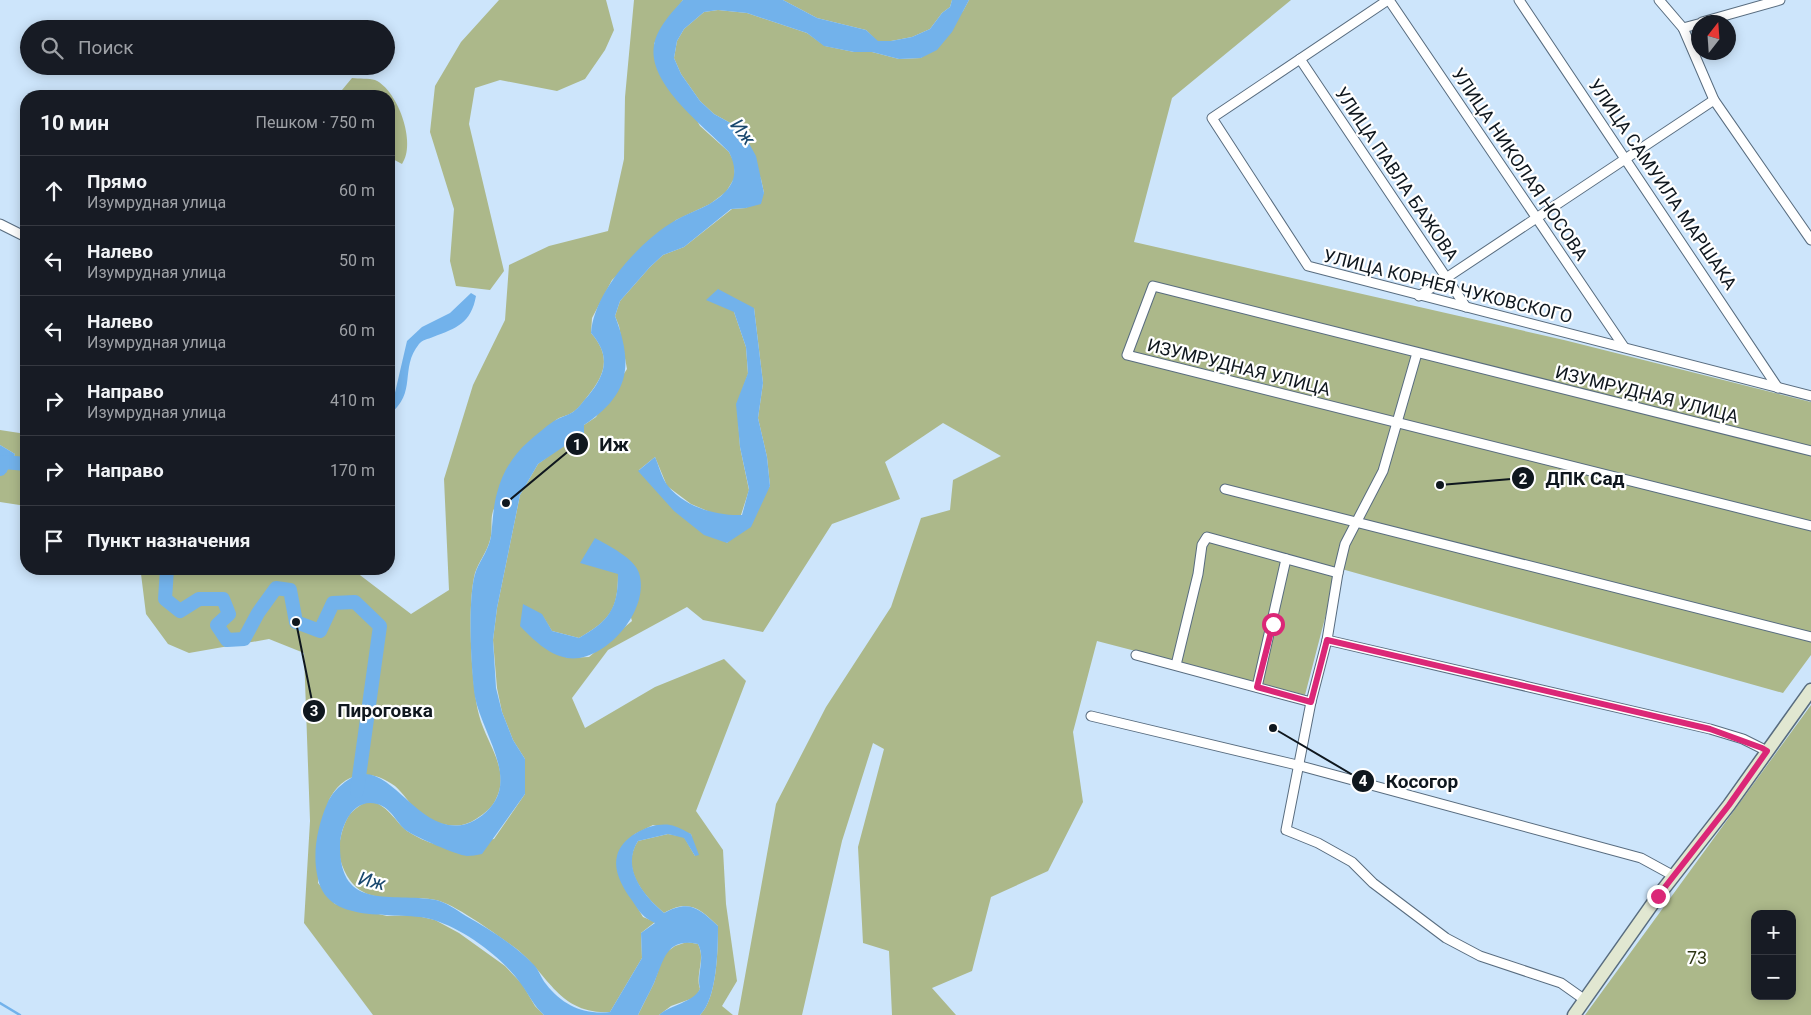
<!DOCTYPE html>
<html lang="ru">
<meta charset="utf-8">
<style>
:root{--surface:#171b24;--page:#20242c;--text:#f1f3f6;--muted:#9ea1a6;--line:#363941}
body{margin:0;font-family:Roboto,sans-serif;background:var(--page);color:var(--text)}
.controls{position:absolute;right:15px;bottom:15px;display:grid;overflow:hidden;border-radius:10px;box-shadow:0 2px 12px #0003}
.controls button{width:45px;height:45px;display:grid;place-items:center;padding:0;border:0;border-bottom:1px solid var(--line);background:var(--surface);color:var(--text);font:25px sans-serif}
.compass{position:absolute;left:1691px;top:15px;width:45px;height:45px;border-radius:50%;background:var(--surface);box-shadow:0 2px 12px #0003;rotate:17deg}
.stop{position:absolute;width:15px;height:15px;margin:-11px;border:4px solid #db2777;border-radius:50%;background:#fff}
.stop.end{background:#db2777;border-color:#fff;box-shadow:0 1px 5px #0008}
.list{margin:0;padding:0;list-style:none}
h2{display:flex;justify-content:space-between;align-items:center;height:65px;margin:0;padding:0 20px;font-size:21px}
h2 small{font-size:16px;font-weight:400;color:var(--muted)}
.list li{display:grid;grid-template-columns:32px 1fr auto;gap:15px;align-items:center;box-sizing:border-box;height:70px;padding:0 20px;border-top:1px solid var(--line)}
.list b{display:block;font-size:19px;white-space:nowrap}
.list p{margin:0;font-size:16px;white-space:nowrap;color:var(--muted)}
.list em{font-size:16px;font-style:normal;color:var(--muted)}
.icon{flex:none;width:28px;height:28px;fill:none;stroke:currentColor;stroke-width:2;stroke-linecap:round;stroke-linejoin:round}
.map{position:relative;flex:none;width:1811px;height:1015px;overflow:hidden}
.search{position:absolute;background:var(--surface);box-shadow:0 2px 12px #0003;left:20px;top:20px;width:375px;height:55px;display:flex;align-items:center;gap:12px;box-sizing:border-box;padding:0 18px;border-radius:28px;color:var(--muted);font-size:19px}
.panel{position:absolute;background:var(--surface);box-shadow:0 2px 12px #0003;left:20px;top:90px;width:375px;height:485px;border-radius:20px}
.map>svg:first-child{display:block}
.green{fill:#acb88a;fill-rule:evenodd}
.water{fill:#72b2eb}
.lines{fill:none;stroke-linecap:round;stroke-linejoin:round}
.stream{stroke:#72b2eb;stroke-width:2.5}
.river{stroke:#72b2eb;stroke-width:14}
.street-casing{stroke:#586c7f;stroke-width:11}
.secondary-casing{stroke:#586c7f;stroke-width:15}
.street{stroke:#fff;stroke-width:9}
.secondary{stroke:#e1e7d1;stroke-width:12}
.route{stroke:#db2777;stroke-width:6}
.labels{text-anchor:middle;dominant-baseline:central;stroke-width:4.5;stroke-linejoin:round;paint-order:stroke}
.street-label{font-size:18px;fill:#0f171e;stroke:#fff}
.park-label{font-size:18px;fill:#2d3513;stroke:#fff}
.water-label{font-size:19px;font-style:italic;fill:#19486e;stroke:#fff}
.leader{fill:none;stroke:#0f171e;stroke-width:2}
.callout-dot{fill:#0f171e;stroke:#fff;stroke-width:2}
.mark-label{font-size:15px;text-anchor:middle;font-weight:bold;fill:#fff}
.callout-label{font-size:19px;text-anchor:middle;font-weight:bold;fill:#0f171e;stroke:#fff;stroke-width:4.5;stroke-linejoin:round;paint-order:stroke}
</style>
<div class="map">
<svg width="1811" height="1015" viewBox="0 0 1811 1015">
<rect width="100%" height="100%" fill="#cde5fb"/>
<g class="green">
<polygon points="499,0 606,0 614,30 605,50 585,79 557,91 500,80 475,88 469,124 504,271 490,290 456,286 450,261 454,209 430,132 435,86 461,42"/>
<path d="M634 0H683L662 27 654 44 700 126 729 152 734 162 735 177 726 192 710 204 676 220 612 280 592 318 591 333C612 357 605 375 587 397 583 402 578 409 573 412 568 416 560 416 555 421 550 425 495 505 493 511 490 520 493 531 490 540 487 552 479 561 475 573 467 603 471 684 479 715 486 743 511 770 496 799 492 808 484 814 476 819 457 832 433 824 417 810 409 803 403 793 395 786 371 768 345 771 330 798 324 808 320 867 318 883L335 904 387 916 413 915 435 920 459 933 505 966 522 984 535 1006 544 1015H373L304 923 310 821 304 653 269 639 189 653 168 644 146 614 141 574 144 569H352L411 614 449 590 444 479 473 385 505 320 509 265 549 246 608 231 624 159 625 97Z"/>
<polygon points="783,0 952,0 950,7 942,13 930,29 912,37 891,41 877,41 866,30 817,18"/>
<path d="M969 0H1291L1172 98 1134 242 1564 340 1811 402V655L1783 693 1338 568 1305 695 1097 641 1073 732 1083 802 1048 871 991 897 972 971 932 988 956 1015H892L889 951 863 943 858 847 884 749 873 743 842 841 802 1015H738L776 804 826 707 891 607 921 518 950 510 953 480 1001 456 943 423 885 462 900 499 832 524 763 632 703 620 687 607 608 650 572 698 585 728 655 687 724 659 746 681 696 811 723 850 726 904 737 981 722 1006 733 1015H700C717 999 718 949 718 926 701 909 688 898 664 913 643 895 620 868 638 841L668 834 684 837 695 856 691 834 653 825 635 834 623 845 637 907 643 917 655 922 641 933 642 958 610 1012C558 1015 548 972 514 947 497 935 455 904 436 900 397 893 359 911 342 865 336 850 341 830 348 817 350 813 354 810 358 807 379 790 394 821 407 831 416 837 427 842 438 845 451 848 480 841 494 839L525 794V759L513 740 502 712 497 688 493 640 497 608 520 495 538 464 565 444 579 438 584 425 596 417 627 369 619 326 615 316 620 301 650 267 663 255 684 247 732 209 746 208 764 193 761 179 734 125 714 114 700 101 681 74 674 58 677 41 684 29 704 12 718 10 747 13 807 33 825 46 854 52H872L899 59 921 58 963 11ZM754 308 763 383 758 418 767 457 770 486 727 543 639 470 655 457 667 486 691 504 717 515H741L749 490 740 447 737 404 748 374 746 347 734 312ZM618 574 632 621 589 657 567 658 542 614 552 631 579 638C610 620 618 610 618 574Z"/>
<path d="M352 78C359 79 369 78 375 80 398 90 417 144 402 164L389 157V96H337Z"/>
<polygon points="0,430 26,434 26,506 0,502 0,471 6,472 15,454 0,445"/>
<path d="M1811 705V1015H1585ZM1755 914H1792V996H1755Z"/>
<path d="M687 942 698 944C706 959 695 974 700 989L696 997 671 1006 659 1015H638L654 983 664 954 675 946Z"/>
</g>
<g class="water">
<path d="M683 0H783L817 18 866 30 878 41H891L912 37 930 29 942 13 950 7 952 0H969L952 32 937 50 921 58 899 59 872 52H854L824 46 807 33 747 13 718 10 704 12 684 29 677 41 674 58 681 74 700 101 714 114 734 125 746 138 756 156 764 193 761 204 746 208 731 209 684 247 663 255 650 267 620 301 615 316C634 366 629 395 584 425V433L538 464 520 495 497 608 493 640 496 688 502 712 513 740 525 759V794L482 854C477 855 471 856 467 856 456 855 416 837 407 831 396 823 392 808 377 804 353 797 340 827 340 846 340 912 391 892 436 900 445 902 457 910 466 916 489 929 515 945 534 965 539 970 541 978 546 984 562 1005 584 1015 610 1012L642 958 641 933 655 923C641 916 640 912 631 899 623 888 613 871 617 856 622 836 651 822 670 825 677 826 685 831 691 834L699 855 695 856 684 838 668 834 638 841C621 868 643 895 664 913 689 899 699 908 718 926 718 949 717 999 700 1015H659C672 1004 692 1003 700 989 696 974 706 959 698 944 666 937 664 960 654 983 649 994 643 1004 638 1015H544C534 1006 529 995 521 984 502 957 465 930 434 920 400 909 329 928 318 879 312 854 317 828 327 804 331 794 339 786 348 780 388 751 416 838 466 824 477 821 489 811 495 801 513 771 481 729 475 697 471 670 467 595 476 571 481 559 489 549 491 536 493 521 493 507 497 493 502 473 513 455 528 442 536 435 545 427 554 421 560 417 567 416 573 412 579 408 583 401 588 396 606 374 611 356 591 333 594 291 641 240 676 220 692 211 713 206 726 191 737 179 736 166 729 152 706 127 647 85 654 45 657 28 672 12 683 0Z"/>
<path d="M718 289 754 308 763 383 758 418 767 457 770 486 751 527 727 543 704 535 674 511 638 471 655 457C659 466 662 479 668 486 685 507 716 516 742 515L749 489 740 447 736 404 748 373 746 347 734 312 706 300Z"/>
<path d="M471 293 476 296C471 323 457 328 433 337 428 339 422 340 419 344 399 369 418 392 389 415V399L394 397 407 341 422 327 450 313Z"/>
<polygon points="0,445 15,454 6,473 0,471"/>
<path d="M595 538C608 545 635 559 639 573 651 610 604 664 567 658 547 654 533 639 520 626L523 604 542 614 552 631 579 638C609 621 618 609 618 574L580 563Z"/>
</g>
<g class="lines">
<polyline class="stream" points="0,1003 20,1015"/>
<g class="river">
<polyline points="0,469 4,462 26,464"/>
<polyline points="167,569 165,599 180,611 199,599 223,599 229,614 217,625 227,640 244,639 258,613 276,588 290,590 296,622 320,631 333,603 355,602 380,626 357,791"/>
</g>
<defs>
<g id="street">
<polyline points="1388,0 1212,118 1308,266 1811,396"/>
<polyline points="1389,0 1624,347"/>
<polyline points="1519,0 1778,388"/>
<polyline points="1659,0 1683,28 1714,100 1811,240"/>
<polyline points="1702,22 1780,0"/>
<polyline points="1683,28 1698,24"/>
<polyline points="1300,59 1466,307"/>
<polyline points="0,224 26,237"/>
<polyline points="1419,296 1714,100"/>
<polyline points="1811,451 1153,286 1127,355 1811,526"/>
<polyline points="1225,489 1811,637"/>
<polyline points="1327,640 1338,573 1345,544 1383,471 1417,353"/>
<polyline points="1136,655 1311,702"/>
<polyline points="1176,665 1198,574 1202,545 1207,537 1338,573"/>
<polyline points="1257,687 1286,559"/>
<polyline points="1091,716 1297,765 1641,858 1674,876"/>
<polyline points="1585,1000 1561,983 1480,956 1446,938 1373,883 1352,862 1318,843 1286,830 1311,702 1327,640 1710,729 1743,739 1767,751"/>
</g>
<polyline id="secondary" points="1574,1015 1658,896 1729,805 1811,690"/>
</defs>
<use href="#street" class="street-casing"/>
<use href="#secondary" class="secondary-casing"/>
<use href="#street" class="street"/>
<use href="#secondary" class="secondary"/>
</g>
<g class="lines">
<polyline class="route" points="1273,624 1257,687 1311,702 1327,640 1710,729 1762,748 1767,751 1729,805 1658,896"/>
</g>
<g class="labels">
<g class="street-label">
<text transform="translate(1520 164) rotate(56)">УЛИЦА НИКОЛАЯ НОСОВА</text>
<text transform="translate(1397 174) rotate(56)">УЛИЦА ПАВЛА БАЖОВА</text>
<text transform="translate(1663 184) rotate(56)">УЛИЦА САМУИЛА МАРШАКА</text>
<text transform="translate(1448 286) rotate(14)">УЛИЦА КОРНЕЯ ЧУКОВСКОГО</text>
<text transform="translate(1239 367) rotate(14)">ИЗУМРУДНАЯ УЛИЦА</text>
<text transform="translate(1647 394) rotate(14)">ИЗУМРУДНАЯ УЛИЦА</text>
</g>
<g class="park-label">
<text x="1697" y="957">73</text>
</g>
<g class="water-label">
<text transform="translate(743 132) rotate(52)">Иж</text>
<text transform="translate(372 881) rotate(13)">Иж</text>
</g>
</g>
<path class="leader" d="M506 503L577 444M1440 485L1523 478M296 622L314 711M1273 728L1363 781"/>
<g class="callout-dot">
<circle cx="506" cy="503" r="5"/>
<circle cx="1440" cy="485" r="5"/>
<circle cx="296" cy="622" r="5"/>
<circle cx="1273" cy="728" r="5"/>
<circle cx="577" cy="444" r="12"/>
<circle cx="1523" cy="478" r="12"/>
<circle cx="314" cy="711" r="12"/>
<circle cx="1363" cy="781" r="12"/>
</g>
<g class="mark-label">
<text x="577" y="450">1</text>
<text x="1523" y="484">2</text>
<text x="314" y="716">3</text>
<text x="1363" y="786">4</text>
</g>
<g class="callout-label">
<text x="614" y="451">Иж</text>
<text x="1585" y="485">ДПК Сад</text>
<text x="385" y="717">Пироговка</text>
<text x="1422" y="788">Косогор</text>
</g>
</svg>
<div class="controls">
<button>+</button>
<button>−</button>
</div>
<svg class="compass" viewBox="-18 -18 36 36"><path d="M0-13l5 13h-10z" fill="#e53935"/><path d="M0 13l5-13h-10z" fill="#9ea1a6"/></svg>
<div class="stop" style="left:1273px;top:624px"></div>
<div class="stop end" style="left:1658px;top:896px"></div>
<div class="search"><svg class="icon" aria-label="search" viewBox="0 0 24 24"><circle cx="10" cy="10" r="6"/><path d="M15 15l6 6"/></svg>Поиск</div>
<section class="panel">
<h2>10 мин<small>Пешком · 750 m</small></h2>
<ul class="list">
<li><svg class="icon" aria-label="ahead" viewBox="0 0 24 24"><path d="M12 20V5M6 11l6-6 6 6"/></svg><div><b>Прямо</b><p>Изумрудная улица</p></div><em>60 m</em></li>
<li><svg class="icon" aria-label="left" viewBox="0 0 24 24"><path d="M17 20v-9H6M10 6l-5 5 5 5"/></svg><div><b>Налево</b><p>Изумрудная улица</p></div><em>50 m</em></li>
<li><svg class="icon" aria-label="left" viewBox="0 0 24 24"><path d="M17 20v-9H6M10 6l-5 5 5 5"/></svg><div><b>Налево</b><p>Изумрудная улица</p></div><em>60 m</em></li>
<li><svg class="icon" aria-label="right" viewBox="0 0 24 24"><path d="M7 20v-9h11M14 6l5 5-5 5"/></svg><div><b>Направо</b><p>Изумрудная улица</p></div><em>410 m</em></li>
<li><svg class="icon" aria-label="right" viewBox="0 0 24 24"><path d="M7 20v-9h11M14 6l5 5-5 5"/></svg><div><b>Направо</b></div><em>170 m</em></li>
<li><svg class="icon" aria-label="arrive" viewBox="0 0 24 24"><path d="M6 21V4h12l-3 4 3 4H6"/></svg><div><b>Пункт назначения</b></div></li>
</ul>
</section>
</div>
